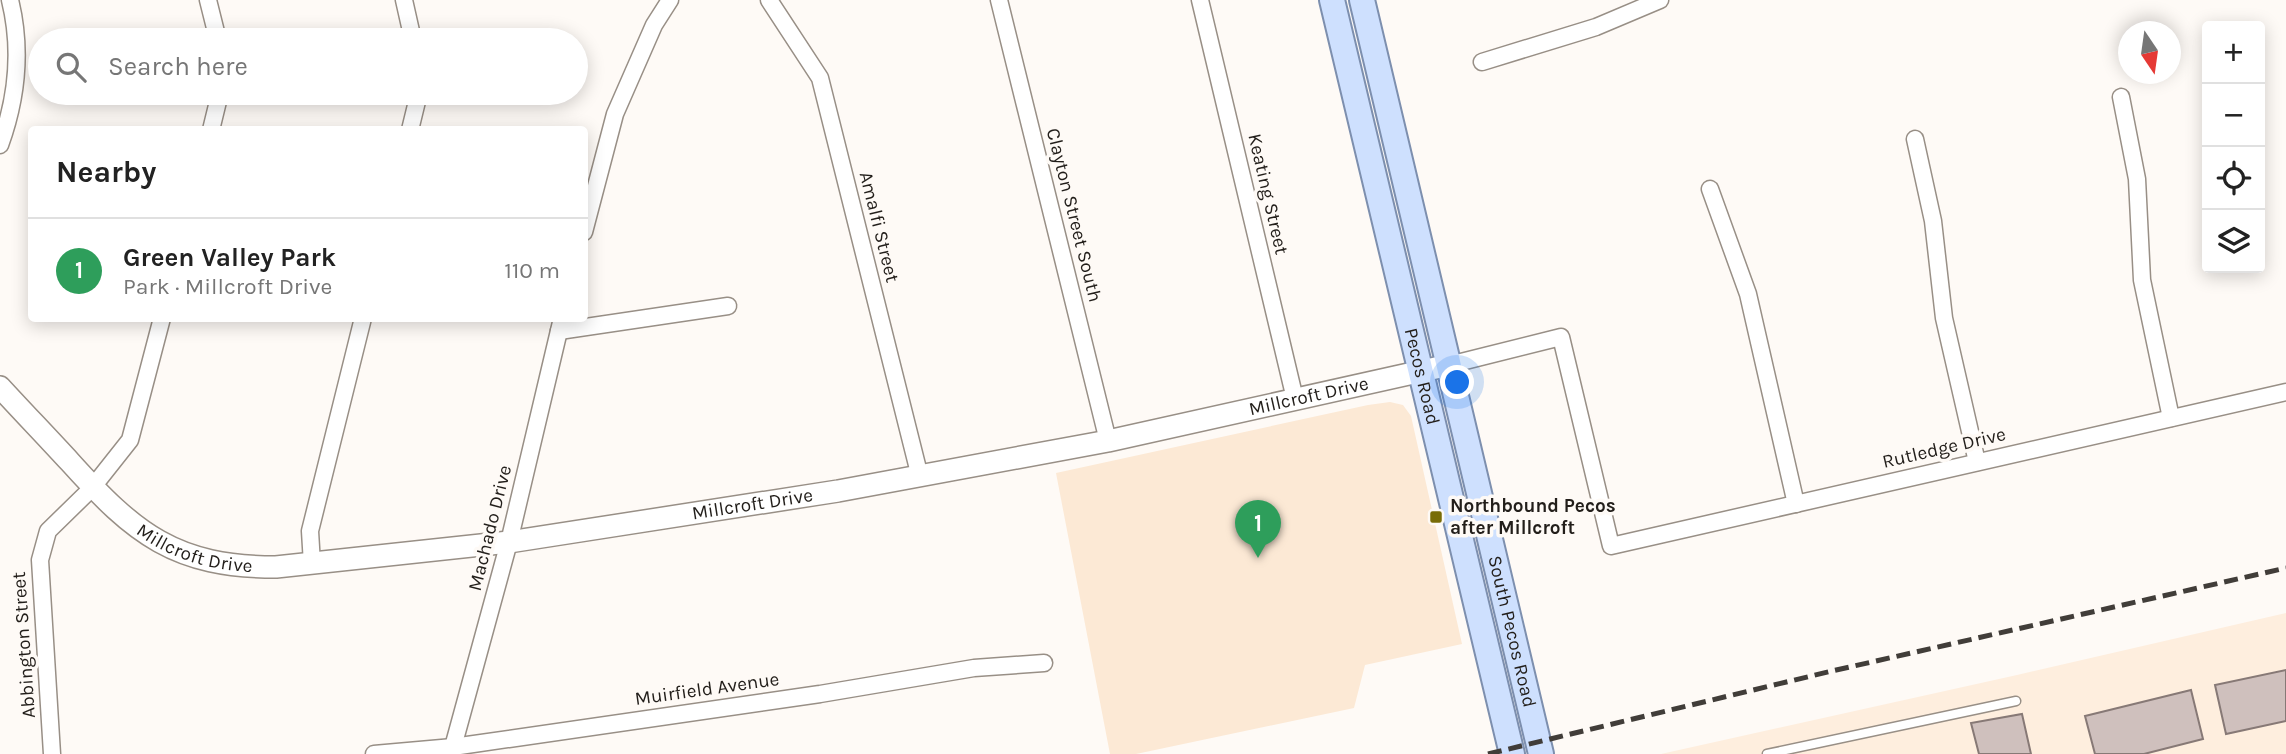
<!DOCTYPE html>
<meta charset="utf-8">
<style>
:root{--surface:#fff;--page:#f2f2f2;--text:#222;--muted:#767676;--line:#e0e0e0;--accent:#786c07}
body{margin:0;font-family:Karla,sans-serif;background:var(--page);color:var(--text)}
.controls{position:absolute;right:21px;top:21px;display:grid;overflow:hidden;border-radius:7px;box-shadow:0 4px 18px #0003}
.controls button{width:63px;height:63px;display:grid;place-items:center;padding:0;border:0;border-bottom:2px solid var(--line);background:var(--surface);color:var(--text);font:35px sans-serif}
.compass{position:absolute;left:2118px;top:21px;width:63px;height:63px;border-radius:50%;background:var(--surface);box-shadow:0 4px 18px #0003;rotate:167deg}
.you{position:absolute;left:1458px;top:383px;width:24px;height:24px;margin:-18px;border:5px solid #fff;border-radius:50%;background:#1a73e8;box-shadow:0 0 0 10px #1a73e833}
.badge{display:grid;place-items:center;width:46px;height:46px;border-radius:50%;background:var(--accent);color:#fff;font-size:23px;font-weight:700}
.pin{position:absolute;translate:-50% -58px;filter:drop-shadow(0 2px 4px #0008)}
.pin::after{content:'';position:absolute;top:37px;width:24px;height:21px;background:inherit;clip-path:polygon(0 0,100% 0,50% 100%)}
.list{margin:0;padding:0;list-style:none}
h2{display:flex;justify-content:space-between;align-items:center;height:91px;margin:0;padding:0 28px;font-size:30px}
h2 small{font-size:23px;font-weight:400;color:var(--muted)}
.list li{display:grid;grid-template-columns:46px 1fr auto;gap:21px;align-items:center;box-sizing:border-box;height:105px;padding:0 28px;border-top:2px solid var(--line)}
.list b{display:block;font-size:26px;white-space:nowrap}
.list p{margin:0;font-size:23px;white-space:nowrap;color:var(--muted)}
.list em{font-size:23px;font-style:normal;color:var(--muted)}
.icon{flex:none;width:38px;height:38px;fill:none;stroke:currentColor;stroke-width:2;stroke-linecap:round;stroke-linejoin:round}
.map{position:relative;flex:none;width:2286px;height:754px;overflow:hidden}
.search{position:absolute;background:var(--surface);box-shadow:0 4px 18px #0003;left:28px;top:28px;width:560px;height:77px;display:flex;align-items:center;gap:18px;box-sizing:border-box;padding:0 24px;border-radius:38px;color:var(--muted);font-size:26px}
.panel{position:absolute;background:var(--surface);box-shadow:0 4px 18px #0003;left:28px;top:126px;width:560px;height:196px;border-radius:7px}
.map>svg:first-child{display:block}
.built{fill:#feeede}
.green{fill:#fce9d5}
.building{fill:#cfc0bd;stroke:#877976;stroke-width:2}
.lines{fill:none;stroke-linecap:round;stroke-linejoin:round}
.lane-casing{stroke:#988f86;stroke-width:11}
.street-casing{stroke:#988f86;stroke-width:19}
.secondary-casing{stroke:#988f86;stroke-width:24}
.primary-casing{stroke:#7d8fae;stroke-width:28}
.lane{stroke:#fff;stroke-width:8}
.street{stroke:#fff;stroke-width:16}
.secondary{stroke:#fff;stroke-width:21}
.primary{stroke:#cee0fe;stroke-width:24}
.rail{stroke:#413d39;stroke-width:5;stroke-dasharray:14 7;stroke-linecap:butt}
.poi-dot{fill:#786c07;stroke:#fefaf6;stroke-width:2.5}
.labels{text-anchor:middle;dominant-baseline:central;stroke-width:7;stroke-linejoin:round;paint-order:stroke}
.street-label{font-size:19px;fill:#221e1a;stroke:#fefaf6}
.poi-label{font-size:19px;font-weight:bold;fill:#221e1a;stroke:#fefaf6;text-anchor:start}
</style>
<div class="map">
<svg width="2286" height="754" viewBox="0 0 2286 754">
<rect width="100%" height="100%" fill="#fefaf6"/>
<polygon class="built" points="2286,613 2286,754 1661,754 2017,675"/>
<polygon class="green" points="1390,402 1403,405 1411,416 1462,644 1365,665 1354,708 1136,754 1110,754 1056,473 1368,405"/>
<g class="building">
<polygon points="2286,670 2286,721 2226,734 2215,685"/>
<polygon points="2191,690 2203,739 2144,754 2095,754 2085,716"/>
<polygon points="2022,714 2031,754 1979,754 1971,723"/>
</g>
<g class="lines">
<defs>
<polyline id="lane" points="1767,754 2016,701"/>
<g id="street">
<polyline points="208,0 218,40"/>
<polyline points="404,0 413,40"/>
<polyline points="769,0 820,78 920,477"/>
<polyline points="999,0 1108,441"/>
<polyline points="1200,0 1295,399"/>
<polyline points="1482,62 1596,27 1660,0"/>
<polyline points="2121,97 2137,179 2142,280 2171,418"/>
<polyline points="211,130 220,93"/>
<polyline points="410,130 419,93"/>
<polyline points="1915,139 1933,221 1944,318 1977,462"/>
<path d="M0 145C17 98 22 49 10 0"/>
<polyline points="1710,189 1748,294 1796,504"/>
<polyline points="584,232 615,114 654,25 670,0"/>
<polyline points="559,331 728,306"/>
<polyline points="1449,365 1561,337 1611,546 2286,392"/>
<polyline points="312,564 310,531 363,318"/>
<polyline points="453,747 509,542 562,318"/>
<polyline points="52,754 40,560 48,531 92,488 130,440 162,318"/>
<polyline points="374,754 453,747 820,694 974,668 1044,663"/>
</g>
<g id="secondary">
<path id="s1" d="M0 387C23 412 47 437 70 462 135 534 175 567 276 567L509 542 838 491 1108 441 1449 365"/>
</g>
<g id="primary">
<path id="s2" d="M1332 0 1512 754"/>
<path id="s3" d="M1362 0 1541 754"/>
</g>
</defs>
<use href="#lane" class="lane-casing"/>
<use href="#street" class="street-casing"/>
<use href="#secondary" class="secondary-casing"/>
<use href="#primary" class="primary-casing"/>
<use href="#lane" class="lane"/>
<use href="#street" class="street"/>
<use href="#secondary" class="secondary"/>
<use href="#primary" class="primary"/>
<polyline class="rail" points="1488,754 1832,671 2286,568"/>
</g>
<rect class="poi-dot" x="1429" y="510" width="14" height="14" rx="3.5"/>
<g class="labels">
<g class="street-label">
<text transform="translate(1268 194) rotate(77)">Keating Street</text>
<text transform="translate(1074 215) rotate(76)">Clayton Street South</text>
<text transform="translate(879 227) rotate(76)">Amalfi Street</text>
<text stroke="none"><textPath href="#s2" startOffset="387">Pecos Road</textPath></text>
<text stroke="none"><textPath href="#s1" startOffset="1391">Millcroft Drive</textPath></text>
<text transform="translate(1944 448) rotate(-13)">Rutledge Drive</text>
<text stroke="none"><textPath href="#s1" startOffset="824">Millcroft Drive</textPath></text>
<text transform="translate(490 528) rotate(-76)">Machado Drive</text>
<text stroke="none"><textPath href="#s1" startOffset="259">Millcroft Drive</textPath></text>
<text stroke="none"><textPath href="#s3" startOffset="649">South Pecos Road</textPath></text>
<text transform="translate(24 645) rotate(-94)">Abbington Street</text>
<text transform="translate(707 689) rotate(-8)">Muirfield Avenue</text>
</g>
<g class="poi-label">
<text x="1450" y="506">Northbound Pecos<tspan x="1450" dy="22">after Millcroft</tspan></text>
</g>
</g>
</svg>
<div class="controls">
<button>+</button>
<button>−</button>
<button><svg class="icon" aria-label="locate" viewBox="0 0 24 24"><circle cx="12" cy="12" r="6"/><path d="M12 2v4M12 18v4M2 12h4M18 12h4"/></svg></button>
<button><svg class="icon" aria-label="layers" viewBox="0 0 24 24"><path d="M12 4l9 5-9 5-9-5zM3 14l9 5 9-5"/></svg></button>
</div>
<svg class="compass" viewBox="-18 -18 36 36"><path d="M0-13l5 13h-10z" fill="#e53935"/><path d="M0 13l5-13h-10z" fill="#767676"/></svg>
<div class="you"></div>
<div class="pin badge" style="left:1258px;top:558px;background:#2e9e5b">1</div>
<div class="search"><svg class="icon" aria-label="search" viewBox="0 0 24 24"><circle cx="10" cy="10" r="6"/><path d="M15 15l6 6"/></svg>Search here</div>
<section class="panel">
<h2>Nearby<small></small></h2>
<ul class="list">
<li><span class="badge" style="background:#2e9e5b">1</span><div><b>Green Valley Park</b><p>Park · Millcroft Drive</p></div><em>110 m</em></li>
</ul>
</section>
</div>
